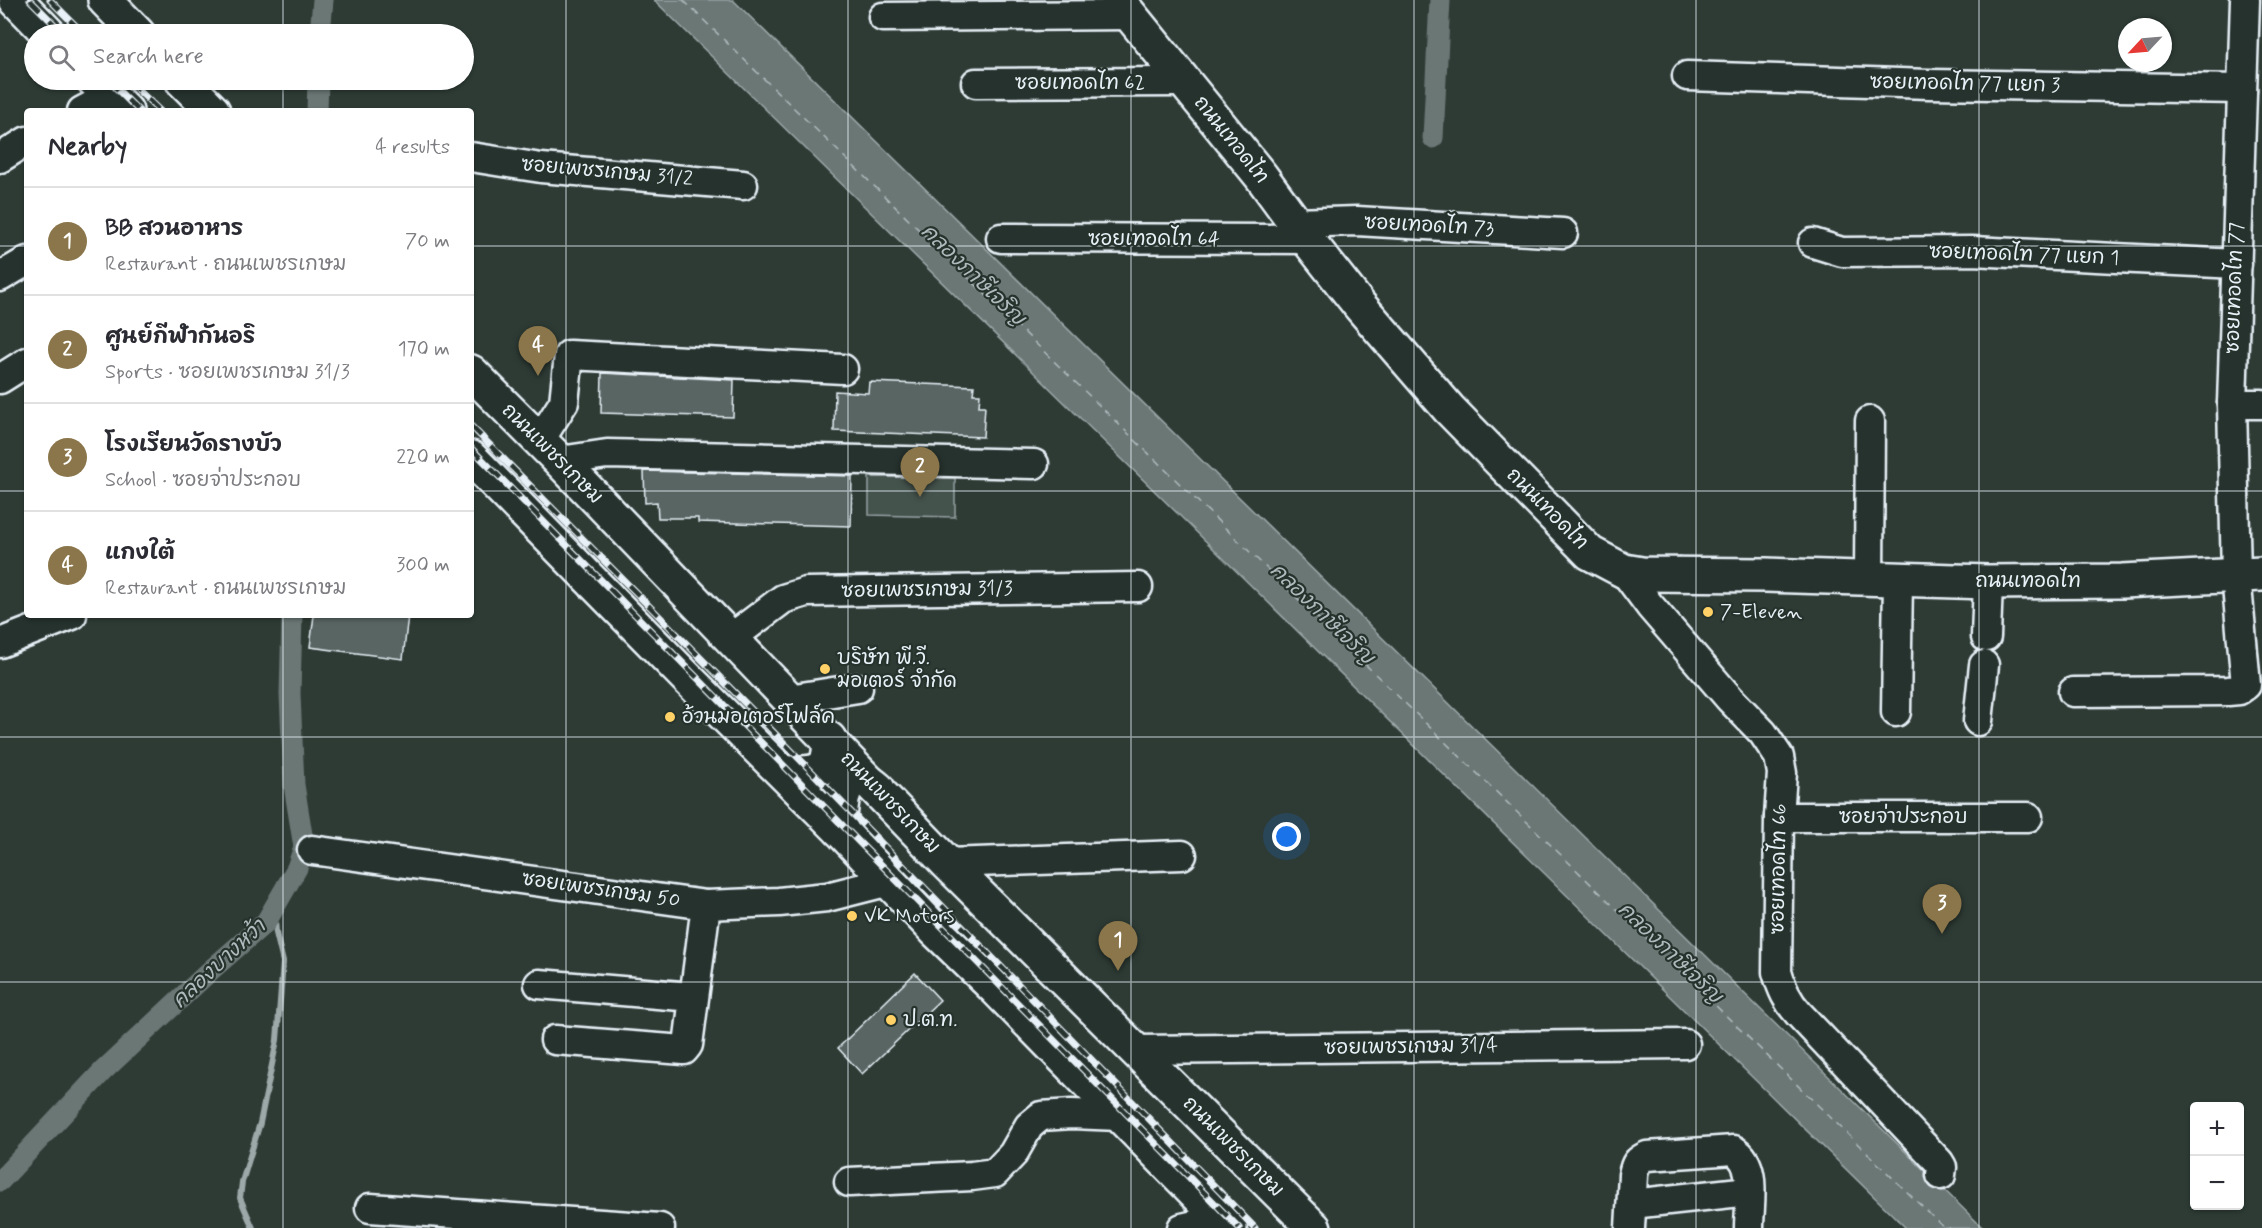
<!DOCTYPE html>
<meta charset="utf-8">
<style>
:root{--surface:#fff;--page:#f7f7f7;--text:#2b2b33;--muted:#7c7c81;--line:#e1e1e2;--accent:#8a764a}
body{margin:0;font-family:Mynerve,"Playpen Sans Thai",sans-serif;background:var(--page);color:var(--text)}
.controls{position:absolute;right:18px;bottom:18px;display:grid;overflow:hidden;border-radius:6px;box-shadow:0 2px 4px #0004}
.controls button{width:54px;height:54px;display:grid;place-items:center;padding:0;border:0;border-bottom:2px solid var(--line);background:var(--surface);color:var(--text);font:30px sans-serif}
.compass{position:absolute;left:2118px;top:18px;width:54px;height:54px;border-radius:50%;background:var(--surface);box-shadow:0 2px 4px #0004;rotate:244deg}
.you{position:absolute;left:1287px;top:837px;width:21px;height:21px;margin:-15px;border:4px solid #fff;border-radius:50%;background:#1a73e8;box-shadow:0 0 0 9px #1a73e833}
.badge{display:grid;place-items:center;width:39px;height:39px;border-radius:50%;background:var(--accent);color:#fff;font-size:20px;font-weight:700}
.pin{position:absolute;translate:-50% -50px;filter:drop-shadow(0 2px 3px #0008)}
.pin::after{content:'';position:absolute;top:32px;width:21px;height:18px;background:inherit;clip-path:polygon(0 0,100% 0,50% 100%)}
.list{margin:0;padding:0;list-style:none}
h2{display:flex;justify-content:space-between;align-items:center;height:78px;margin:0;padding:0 24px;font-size:26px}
h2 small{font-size:20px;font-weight:400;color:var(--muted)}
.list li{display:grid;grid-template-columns:39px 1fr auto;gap:18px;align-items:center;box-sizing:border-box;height:108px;padding:0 24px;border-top:2px solid var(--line)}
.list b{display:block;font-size:22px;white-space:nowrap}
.list p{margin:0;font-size:20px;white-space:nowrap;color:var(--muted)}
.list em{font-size:20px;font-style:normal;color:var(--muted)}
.icon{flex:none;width:33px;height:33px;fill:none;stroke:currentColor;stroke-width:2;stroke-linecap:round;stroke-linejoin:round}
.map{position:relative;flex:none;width:2262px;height:1228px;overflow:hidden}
.search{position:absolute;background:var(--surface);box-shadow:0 2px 4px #0004;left:24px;top:24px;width:450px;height:66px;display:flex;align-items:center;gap:15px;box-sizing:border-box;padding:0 21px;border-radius:33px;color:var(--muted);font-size:22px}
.panel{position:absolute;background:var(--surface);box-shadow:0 2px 4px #0004;left:24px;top:108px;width:450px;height:510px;border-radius:6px}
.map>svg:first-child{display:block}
.green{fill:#45524e;stroke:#96a2a3;stroke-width:1.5}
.water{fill:#6b7775;stroke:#9da8a9;stroke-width:1.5}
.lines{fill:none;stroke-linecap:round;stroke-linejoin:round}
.stream{stroke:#9da8a9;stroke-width:6}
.canal{stroke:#6b7775;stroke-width:21}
.ferry{stroke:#b0babd;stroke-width:1.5;stroke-dasharray:8 6;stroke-linecap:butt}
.building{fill:#596563;stroke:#e8f1f8;stroke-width:1.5}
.minor-casing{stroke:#e8f1f8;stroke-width:33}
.major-casing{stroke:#e8f1f8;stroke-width:38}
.minor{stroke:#26332d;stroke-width:28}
.major{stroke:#26332d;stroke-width:33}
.rail-casing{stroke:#e8f1f8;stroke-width:7}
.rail{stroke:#26332d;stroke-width:4.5;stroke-dasharray:14;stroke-linecap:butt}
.grid{fill:none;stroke:#e8f1f8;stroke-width:1.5;stroke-opacity:0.55}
.poi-dot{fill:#ffd166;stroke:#26332d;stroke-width:2}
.labels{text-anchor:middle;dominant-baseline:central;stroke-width:4.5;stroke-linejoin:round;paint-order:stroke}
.street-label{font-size:20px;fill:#e8f1f8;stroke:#26332d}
.poi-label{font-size:20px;fill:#e8f1f8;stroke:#26332d;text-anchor:start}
.water-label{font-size:21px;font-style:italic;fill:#b0babd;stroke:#26332d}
</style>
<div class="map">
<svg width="2262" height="1228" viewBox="0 0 2262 1228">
<rect width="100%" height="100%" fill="#2e3b35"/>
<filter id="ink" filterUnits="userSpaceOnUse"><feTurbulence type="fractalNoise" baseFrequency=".0167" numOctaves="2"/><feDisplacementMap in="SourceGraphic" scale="12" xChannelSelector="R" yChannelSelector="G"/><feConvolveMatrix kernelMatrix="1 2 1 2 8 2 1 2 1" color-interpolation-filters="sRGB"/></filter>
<g filter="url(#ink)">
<polygon class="green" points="869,477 955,478 955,517 869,515"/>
<polygon class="water" points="654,0 733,0 1983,1228 1906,1228"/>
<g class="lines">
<polyline class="stream" points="253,1228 240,1198 242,1182 260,1123 277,1040 283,962 276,933 274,908"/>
<g class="canal">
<polyline points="320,34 323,0"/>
<polyline points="317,111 318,80"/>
<polyline points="1433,138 1440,0"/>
<polyline points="0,1181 103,1071 211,970 266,922 297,868 304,847 294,785 290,694 292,615"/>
</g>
<polyline class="ferry" points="683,0 1941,1225 1950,1228"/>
</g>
<g class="building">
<polygon points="602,373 734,380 733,417 601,413"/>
<polygon points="869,382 974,386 973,394 980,394 979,406 985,406 983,437 834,431 835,391 868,393"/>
<polygon points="644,471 852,476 851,526 698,522 698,518 658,518 657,502 645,503"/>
<polygon points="314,615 408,615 403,659 310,647"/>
<polygon points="915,973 940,1000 862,1074 838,1048"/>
</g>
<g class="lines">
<defs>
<g id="minor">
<polyline points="883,17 1130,15"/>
<polyline points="1687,76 1929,84 2242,89"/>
<polyline points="976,83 1185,82"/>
<polyline points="82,111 110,96"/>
<polyline points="471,157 541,168 743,185"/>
<polyline points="0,158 27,141"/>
<polyline points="1294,223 1357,221 1563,233"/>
<polyline points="1001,238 1307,239"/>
<polyline points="1813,243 1842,252 1972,251 2237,264"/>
<polyline points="0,277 27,261"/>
<polyline points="0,379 27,362"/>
<polyline points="2232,404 2262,404"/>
<polyline points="540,440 564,402 569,355 843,369"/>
<polyline points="560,461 607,454 1034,464"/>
<path d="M1624 571 1650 606 1730 699 1763 733 1779 757 1782 773 1779 817 1777 972C1782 989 1787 1001 1799 1014L1939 1162 1942 1167 1941 1175"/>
<polyline points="1869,579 1870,421"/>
<polyline points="1986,637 1988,582"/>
<polyline points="730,639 783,599 806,592 1138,587"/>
<polyline points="0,643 72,615"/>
<polyline points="2073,692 2228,691 2239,690 2246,685 2236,575 2232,404 2245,0"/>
<polyline points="789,699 858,688"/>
<polyline points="1896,712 1898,580"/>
<polyline points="1978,721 1984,665"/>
<polyline points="1779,817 2028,817"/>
<polyline points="312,850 706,905 779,902 827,897 890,881"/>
<polyline points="947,863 1182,855"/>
<polyline points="539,984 693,997"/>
<polyline points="555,1040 684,1050 688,1045 706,905"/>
<polyline points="1136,1050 1685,1044"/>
<polyline points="849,1182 972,1176 995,1173 1013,1154 1029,1126 1041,1116 1072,1114 1119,1116"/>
<polyline points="1632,1204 1749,1191"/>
<polyline points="370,1208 660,1228"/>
<polyline points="1182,1228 1221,1219"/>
<path d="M1630 1228 1633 1175C1635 1164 1637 1160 1647 1156L1734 1150C1758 1165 1749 1203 1749 1228"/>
</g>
<g id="major">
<polyline points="16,0 49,34"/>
<polyline points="105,0 138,34"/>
<polyline points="1118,0 1261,176 1307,239 1360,306 1449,409 1590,553 1624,571 1642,574 1766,575 1988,582 2122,581 2262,574"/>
<polyline points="94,80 126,111"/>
<polyline points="182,80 213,111"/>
<polyline points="471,372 560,461 947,863 1314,1228"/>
<polyline points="471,458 689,680 840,830 935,930 996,989 1230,1228"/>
<path d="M784 773C813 773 832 776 829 739"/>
<path d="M840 830C840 807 842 756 878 789"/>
</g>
</defs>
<use href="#minor" class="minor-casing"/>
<use href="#major" class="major-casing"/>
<use href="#minor" class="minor"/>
<use href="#major" class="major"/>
<defs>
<g id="rail">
<polyline points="30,0 64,34"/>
<polyline points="50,0 84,34"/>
<polyline points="108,80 139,111"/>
<polyline points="128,80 160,111"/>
<polyline points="471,426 750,708 1255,1228"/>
<polyline points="471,448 1239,1228"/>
</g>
</defs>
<use href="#rail" class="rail-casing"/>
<use href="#rail" class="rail"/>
</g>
</g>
<path class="grid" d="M283 0V34M566 0V1228M848 0V1228M1131 0V1228M1414 0V1228M1696 0V1228M1979 0V1228M283 80V111M0 246H27M471 246H2262M0 491H27M471 491H2262M283 615V1228M0 737H2262M0 982H2262"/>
<g class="poi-dot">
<circle cx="1708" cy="612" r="6"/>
<circle cx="825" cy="669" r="6"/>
<circle cx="670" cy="717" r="6"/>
<circle cx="852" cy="916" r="6"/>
<circle cx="891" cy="1020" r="6"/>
</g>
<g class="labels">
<g class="street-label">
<text x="1080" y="83">ซอยเทอดไท 62</text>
<text transform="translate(1965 84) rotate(1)">ซอยเทอดไท 77 แยก 3</text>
<text transform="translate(1231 140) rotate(51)">ถนนเทอดไท</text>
<text transform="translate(607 172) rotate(5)">ซอยเพชรเกษม 31/2</text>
<text transform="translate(1429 226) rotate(3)">ซอยเทอดไท 73</text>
<text x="1154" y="239">ซอยเทอดไท 64</text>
<text transform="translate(2024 255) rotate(2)">ซอยเทอดไท 77 แยก 1</text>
<text transform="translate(2235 288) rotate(-88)">ซอยเทอดไท 77</text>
<text transform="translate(552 454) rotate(45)">ถนนเพชรเกษม</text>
<text transform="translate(1547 509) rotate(45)">ถนนเทอดไท</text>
<text x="2028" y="581">ถนนเทอดไท</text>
<text transform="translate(927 590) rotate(-1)">ซอยเพชรเกษม 31/3</text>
<text transform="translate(890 803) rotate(46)">ถนนเพชรเกษม</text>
<text x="1903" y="817">ซอยจ่าประกอบ</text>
<text transform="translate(1779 869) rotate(-89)">ซอยเทอดไท 66</text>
<text transform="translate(601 890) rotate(8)">ซอยเพชรเกษม 50</text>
<text transform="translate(1411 1047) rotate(-1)">ซอยเพชรเกษม 31/4</text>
<text transform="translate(1233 1147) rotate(45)">ถนนเพชรเกษม</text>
</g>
<g class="poi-label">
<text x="1720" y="612">7-Eleven</text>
<text x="837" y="658">บริษัท พี.วี.<tspan x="837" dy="23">มอเตอร์ จำกัด</tspan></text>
<text x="682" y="717">อ้วนมอเตอร์โฟล์ค</text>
<text x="864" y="916">VK Motors</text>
<text x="903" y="1020">ป.ต.ท.</text>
</g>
<g class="water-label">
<text transform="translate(973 275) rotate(44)">คลองภาษีเจริญ</text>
<text transform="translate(1322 614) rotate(44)">คลองภาษีเจริญ</text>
<text transform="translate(1670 953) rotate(44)">คลองภาษีเจริญ</text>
<text transform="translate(219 964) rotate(-43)">คลองบางหว้า</text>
</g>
</g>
</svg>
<div class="controls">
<button>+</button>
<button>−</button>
</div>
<svg class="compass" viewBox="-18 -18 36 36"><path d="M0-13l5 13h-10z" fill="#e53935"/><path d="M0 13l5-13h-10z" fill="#7c7c81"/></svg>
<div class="you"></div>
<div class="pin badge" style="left:1118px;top:971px">1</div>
<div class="pin badge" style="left:920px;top:497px">2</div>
<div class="pin badge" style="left:1942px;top:934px">3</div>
<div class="pin badge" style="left:538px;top:376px">4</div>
<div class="search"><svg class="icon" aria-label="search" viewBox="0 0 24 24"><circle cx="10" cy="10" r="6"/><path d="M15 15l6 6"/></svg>Search here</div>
<section class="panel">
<h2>Nearby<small>4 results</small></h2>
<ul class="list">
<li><span class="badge">1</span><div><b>BB สวนอาหาร</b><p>Restaurant · ถนนเพชรเกษม</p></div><em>70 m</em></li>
<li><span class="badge">2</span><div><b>ศูนย์กีฬากันอริ</b><p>Sports · ซอยเพชรเกษม 31/3</p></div><em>170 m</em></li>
<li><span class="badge">3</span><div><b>โรงเรียนวัดรางบัว</b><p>School · ซอยจ่าประกอบ</p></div><em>220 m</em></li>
<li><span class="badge">4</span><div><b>แกงใต้</b><p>Restaurant · ถนนเพชรเกษม</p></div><em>300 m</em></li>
</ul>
</section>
</div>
